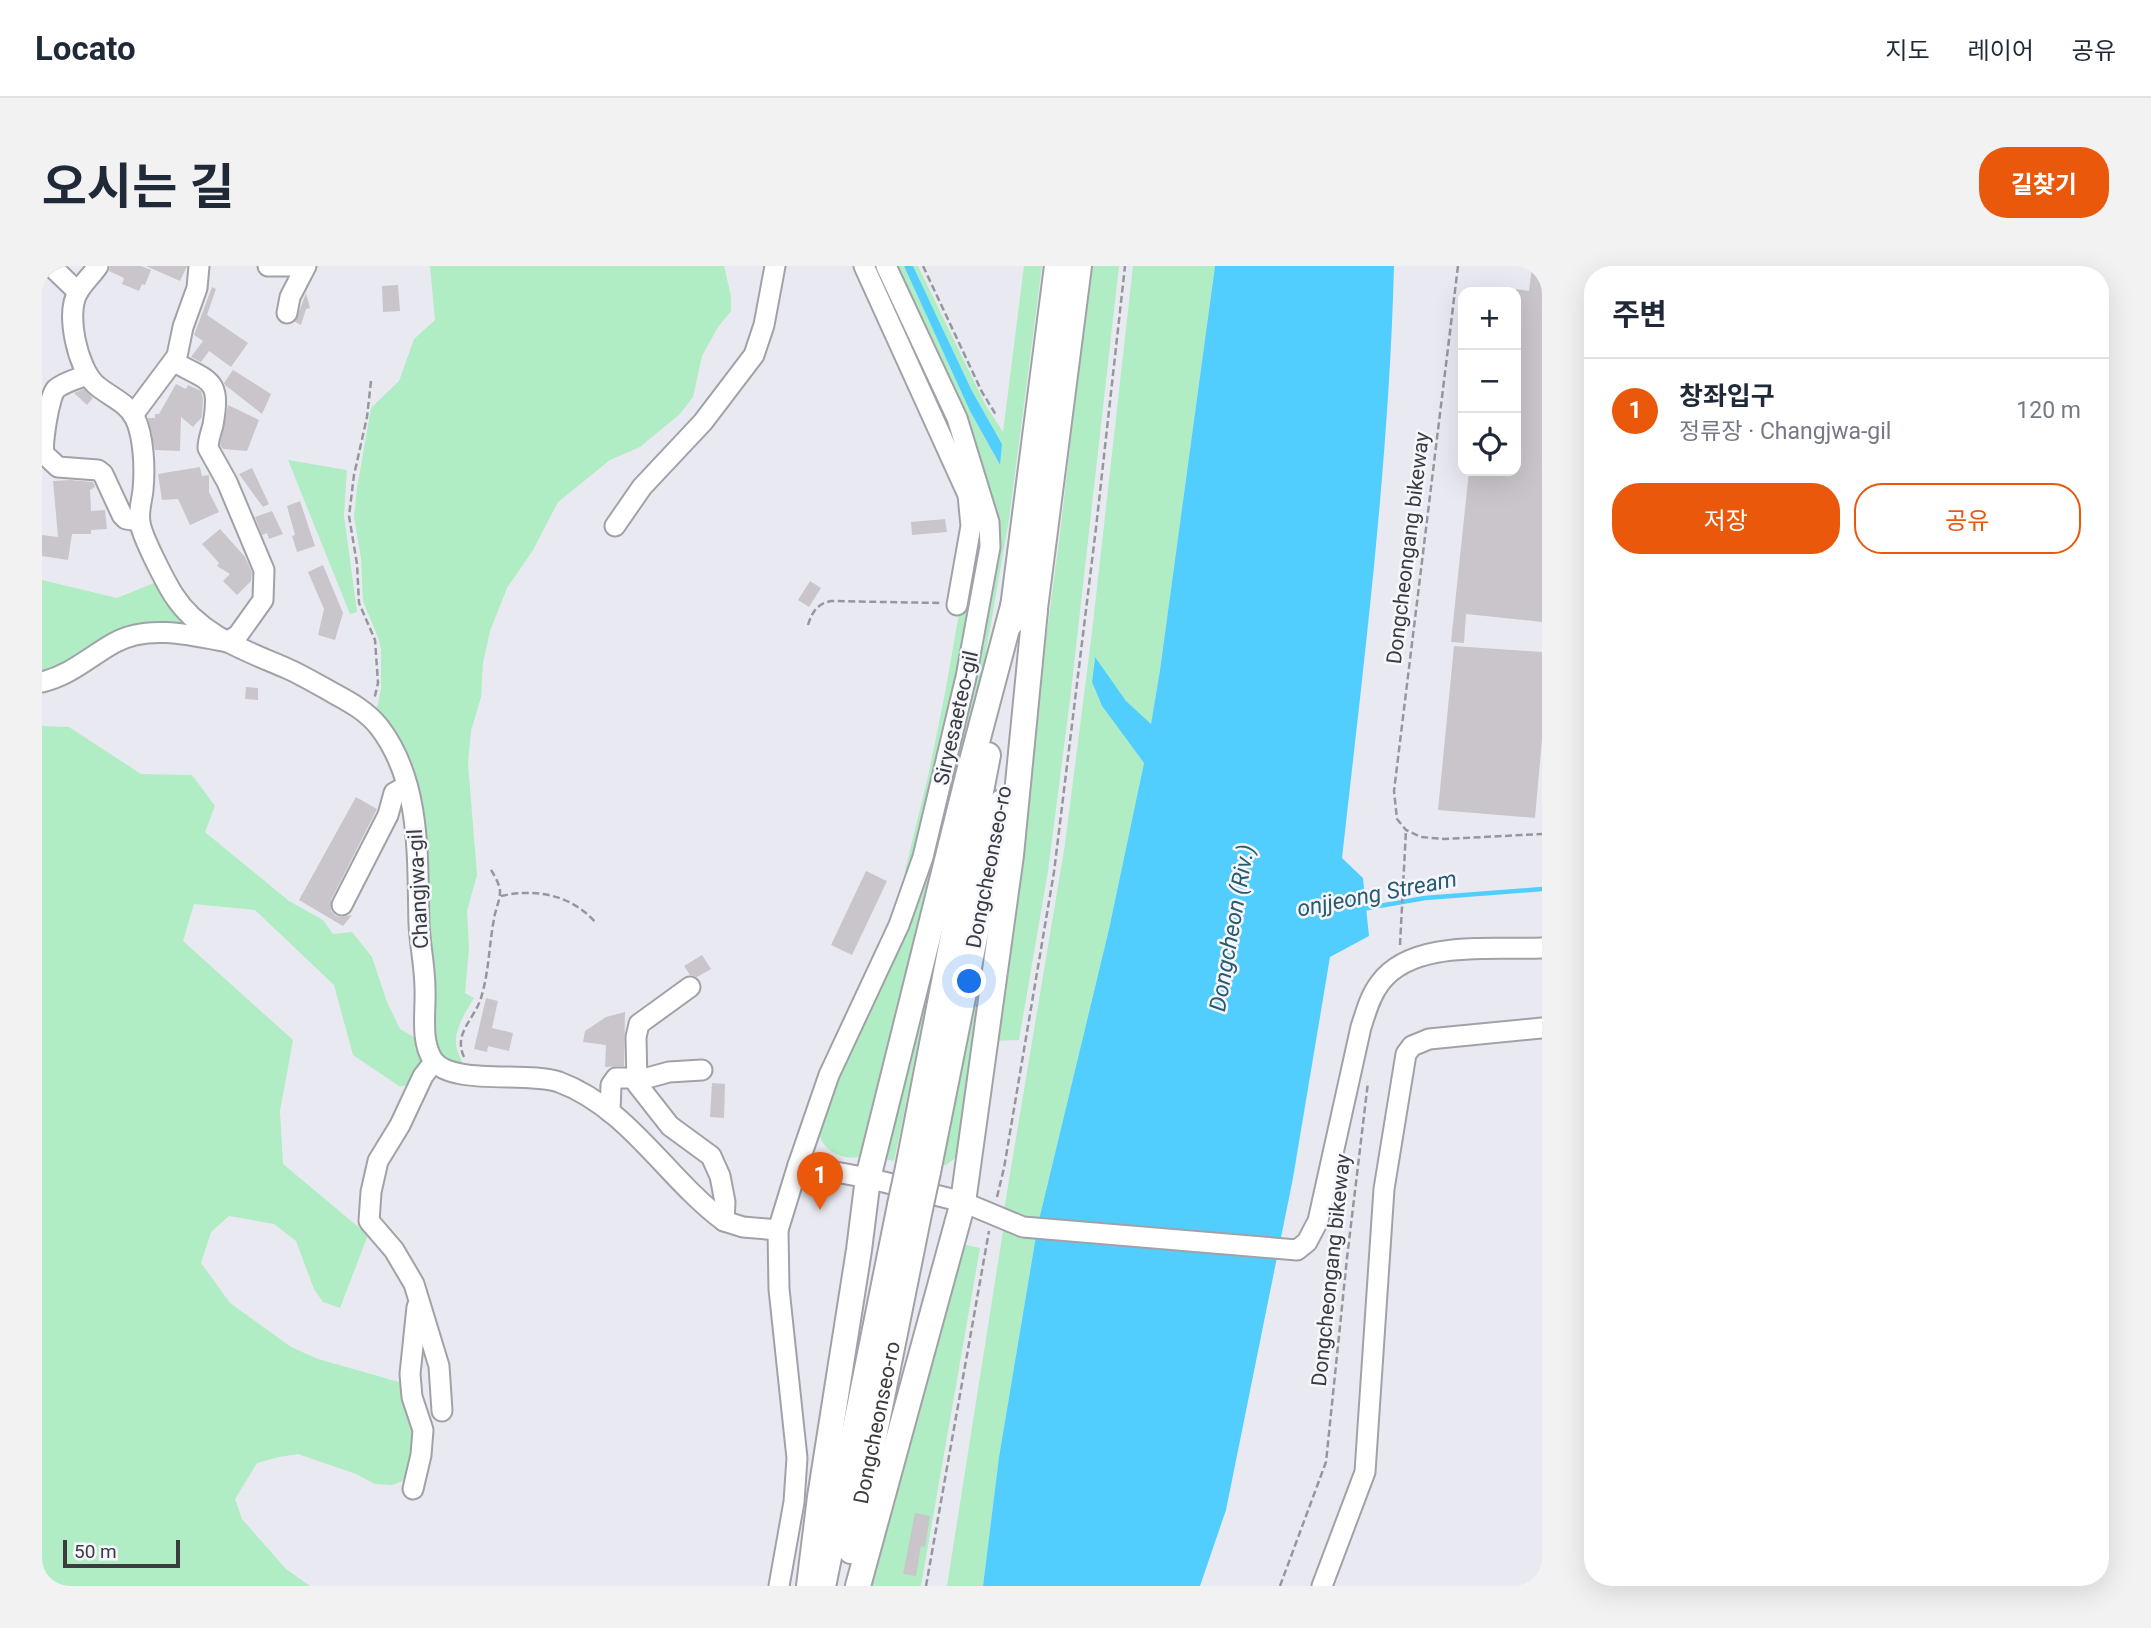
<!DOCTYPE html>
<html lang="ko">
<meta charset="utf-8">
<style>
:root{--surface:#fff;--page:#f2f2f3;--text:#1f2937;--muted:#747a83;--line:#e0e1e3;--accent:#ea580c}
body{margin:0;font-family:Roboto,"Noto Sans KR",sans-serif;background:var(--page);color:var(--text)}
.controls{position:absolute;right:21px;top:21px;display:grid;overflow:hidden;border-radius:14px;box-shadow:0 7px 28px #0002}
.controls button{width:63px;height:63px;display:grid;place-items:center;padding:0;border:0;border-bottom:2px solid var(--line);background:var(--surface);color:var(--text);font:35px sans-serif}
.scale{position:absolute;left:21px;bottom:18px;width:117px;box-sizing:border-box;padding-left:7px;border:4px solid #3b3c3e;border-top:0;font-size:19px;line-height:24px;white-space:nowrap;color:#3b3c3e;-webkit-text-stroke:5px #f6f7fe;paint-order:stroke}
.you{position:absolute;left:928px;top:716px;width:24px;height:24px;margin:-18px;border:5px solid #fff;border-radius:50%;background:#1a73e8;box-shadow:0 0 0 10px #1a73e833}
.badge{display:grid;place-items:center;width:46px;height:46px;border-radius:50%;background:var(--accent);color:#fff;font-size:23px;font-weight:700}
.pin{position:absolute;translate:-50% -58px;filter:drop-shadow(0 2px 4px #0008)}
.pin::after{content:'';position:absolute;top:37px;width:24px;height:21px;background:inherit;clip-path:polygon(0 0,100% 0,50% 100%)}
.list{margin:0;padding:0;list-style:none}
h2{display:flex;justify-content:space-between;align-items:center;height:91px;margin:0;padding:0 28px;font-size:30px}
h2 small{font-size:23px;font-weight:400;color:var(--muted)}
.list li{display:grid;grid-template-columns:46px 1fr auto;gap:21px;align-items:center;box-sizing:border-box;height:105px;padding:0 28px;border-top:2px solid var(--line)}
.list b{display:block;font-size:26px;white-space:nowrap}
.list p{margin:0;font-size:23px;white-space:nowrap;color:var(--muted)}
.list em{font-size:23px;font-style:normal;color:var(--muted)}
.actions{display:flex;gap:14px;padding:21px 28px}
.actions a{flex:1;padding:16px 0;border:2px solid var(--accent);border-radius:28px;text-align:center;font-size:24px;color:var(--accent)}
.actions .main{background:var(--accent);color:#fff}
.icon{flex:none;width:38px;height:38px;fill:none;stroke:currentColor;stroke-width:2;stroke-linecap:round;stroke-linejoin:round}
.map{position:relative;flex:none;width:1500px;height:1320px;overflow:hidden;border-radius:28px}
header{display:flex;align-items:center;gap:42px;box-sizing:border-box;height:98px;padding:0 35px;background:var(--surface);border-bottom:2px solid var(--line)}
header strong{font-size:33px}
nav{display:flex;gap:38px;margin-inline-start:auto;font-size:24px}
.intro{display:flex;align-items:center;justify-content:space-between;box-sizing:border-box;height:168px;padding:0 42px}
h1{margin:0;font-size:49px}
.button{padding:18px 32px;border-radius:28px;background:var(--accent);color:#fff;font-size:24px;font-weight:700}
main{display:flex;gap:42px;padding:0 42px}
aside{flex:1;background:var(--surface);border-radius:28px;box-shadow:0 7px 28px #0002}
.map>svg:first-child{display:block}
.green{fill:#b0ecc4}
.water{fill:#51cefe}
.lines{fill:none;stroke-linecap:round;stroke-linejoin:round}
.stream{stroke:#51cefe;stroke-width:4.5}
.building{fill:#c9c5cb}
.minor-casing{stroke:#a1a2a8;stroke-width:23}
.major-casing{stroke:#a1a2a8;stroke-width:28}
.path{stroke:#96979c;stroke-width:2.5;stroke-dasharray:7 3.5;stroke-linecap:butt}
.minor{stroke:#fff;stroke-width:19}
.major{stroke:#fff;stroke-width:24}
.major-bridge-casing{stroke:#a1a2a8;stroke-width:28;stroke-linecap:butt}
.major-bridge{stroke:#fff;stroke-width:24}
.labels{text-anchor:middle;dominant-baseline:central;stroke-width:5;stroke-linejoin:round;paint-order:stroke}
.street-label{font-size:21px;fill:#3b3c3e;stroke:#f6f7fe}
.water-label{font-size:23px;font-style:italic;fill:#285b6f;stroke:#f6f7fe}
</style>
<header>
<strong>Locato</strong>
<nav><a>지도</a><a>레이어</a><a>공유</a></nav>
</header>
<div class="intro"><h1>오시는 길</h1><a class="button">길찾기</a></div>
<main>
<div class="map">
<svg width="1500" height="1320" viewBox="0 0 1500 1320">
<rect width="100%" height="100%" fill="#e9eaf1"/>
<g class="green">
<path d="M388 0H682L689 30V45L676 61 660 90 651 131 638 148 598 181 568 194 516 236 491 284 465 322 448 365 441 397 439 431 429 465 426 497 435 609 425 645 427 682 423 727 432 732C424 746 410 765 415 784 417 790 420 794 421 800L402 792 392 773 362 486 355 468 335 442 339 423V384L337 374 321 335 319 292 312 251 315 222 329 142 357 115 372 73 393 54Z"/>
<polygon points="826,0 835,0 909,158 939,267 905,458 879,561 862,619 863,605 887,506 904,422 932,261"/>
<path d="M854 0H862L928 145 957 198 960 178 930 125 871 0H876L943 138 961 166 982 0H1000L967 253 937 427 819 891C798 895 774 882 777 858L890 592 914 499 955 297V281Z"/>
<polygon points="1048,0 1077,0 1028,434 1006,605 977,774 951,775 1019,260"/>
<polygon points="1091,0 1173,0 1118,404 1109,459 1084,435 1052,393 1050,416 1060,440 1102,497 1067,663 996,958 957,1191 941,1320 905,1320 961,965 977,966 962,944 1023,578 1050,366"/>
<polygon points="246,194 305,204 302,249 315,346 308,348"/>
<polygon points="0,314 75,332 117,315 156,365 122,362 0,411"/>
<path d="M0 460 27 461 99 508 150 509 173 540 163 566 247 635 281 654 291 668 310 666 330 691 345 736 358 763 377 774C378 780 382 791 381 797 379 809 369 822 357 820L311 789 292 719 213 644 152 638 141 675 251 774 238 845 241 898 326 969 298 1042 281 1036 272 1023 254 975 232 958 187 950 169 966 159 997 188 1037 249 1081 276 1093 364 1118 375 1156 368 1206 361 1215 350 1219 333 1218 314 1208 256 1188 237 1191 215 1197 193 1233 200 1253 244 1303 268 1320H0Z"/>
<polygon points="919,572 852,895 842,893"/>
<polygon points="953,622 916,890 904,899 896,900"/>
<polygon points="920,978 938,982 879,1320 827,1320"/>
</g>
<g class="water">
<polygon points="862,0 871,0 930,125 960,178 958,199 928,145"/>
<path d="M1173 0H1352C1347 198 1322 395 1300 592L1321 612 1327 670 1288 691 1251 912 1184 1244 1158 1320H941L957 1191 996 958 1067 663 1102 497 1060 440 1050 416 1053 391 1084 435 1109 458 1118 404Z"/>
</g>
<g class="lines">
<polyline class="stream" points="1320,643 1383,632 1500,623"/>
</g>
<g class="building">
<polygon points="68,0 99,0 109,4 103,19 100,18 97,25 80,18 82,12 67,5"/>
<polygon points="104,0 145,0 138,15"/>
<polygon points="1490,0 1500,0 1500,356 1424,348 1422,377 1409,376 1427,205 1474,205 1474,23 1487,25"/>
<polygon points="356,19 358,45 341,46 340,20"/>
<polygon points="170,21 174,23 165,49 206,77 189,101 167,85 159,96 149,91 161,75 152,69"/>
<polygon points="264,27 268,42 264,43 259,59 253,56"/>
<polygon points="191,104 229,128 220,148 183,119 182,117"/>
<polygon points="134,118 144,123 146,119 159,125 161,133 160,151 151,161 139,151 138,185 113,184 106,152 113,152 113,148 117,148"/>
<polygon points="42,123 51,132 45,139 32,127"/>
<polygon points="186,139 217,154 205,185 181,183 178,179"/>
<polygon points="158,201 160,210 167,209 167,226 177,246 148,259 136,233 120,234 116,208"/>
<polygon points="210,202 227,238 221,241 197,208"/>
<polygon points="28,214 51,216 53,221 48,224 49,245 63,244 65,263 49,264 49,268 30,268 26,294 0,290 0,269 16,271 11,215"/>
<polygon points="258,235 273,280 255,286 250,270 253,269 245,240"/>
<polygon points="230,245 241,268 227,273 225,267 220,269 213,251"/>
<polygon points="903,253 905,266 870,269 869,256"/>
<polygon points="178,263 203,291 210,306 209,315 195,329 181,315 188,308 175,300 177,297 160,278"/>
<polygon points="281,299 301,347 293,374 276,369 282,343 266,306"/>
<polygon points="768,315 779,322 767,341 756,334"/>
<polygon points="1412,380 1500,386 1500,473 1493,552 1396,544"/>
<polygon points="204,421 216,422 216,434 203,433"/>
<polygon points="314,531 335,543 289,634 289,645 294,650 300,651 310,649 301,660 257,634"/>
<polygon points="824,605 845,615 810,689 789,679"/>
<polygon points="660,689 669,703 655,711 648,709 642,700"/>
<polygon points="444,732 456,735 450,762 471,767 467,785 446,780 445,786 432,783"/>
<polygon points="583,746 582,800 563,801 564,779 541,776 543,765 564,751"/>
<polygon points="670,817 683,818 682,852 668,851"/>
<polygon points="873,1247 888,1250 883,1281 879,1280 874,1310 861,1308"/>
</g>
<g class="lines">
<defs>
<g id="minor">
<polyline points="9,0 36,26"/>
<path d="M56 0C50 9 41 17 36 26 23 48 36 102 53 118 66 130 85 136 93 152 102 171 103 203 101 224 100 234 96 246 98 256 99 269 123 315 131 328 157 369 202 384 244 402 260 409 275 418 291 427 308 436 326 446 338 462 380 518 375 592 377 658 378 680 383 701 383 723 384 745 378 775 391 794 409 820 485 805 517 816 587 842 625 913 682 955L701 961 736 964"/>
<polyline points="226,0 249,0"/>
<polyline points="822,0 926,229 929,260 915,339"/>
<polyline points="245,47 248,31 264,0"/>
<path d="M45 109C35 113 22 116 14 123 7 130 0 177 2 188L16 201 56 204 61 208 80 249 84 253 97 255"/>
<polyline points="91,149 135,90 141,61 155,22 157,0"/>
<polyline points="573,260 600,221 661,156 712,89 722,59 733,0"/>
<path d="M0 416C29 409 47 391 72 377 105 358 150 369 185 376L196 369 221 334 222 304 185 216 166 182C166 174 169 167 171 159 179 113 169 116 132 96"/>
<polyline points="300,639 346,549 352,527 364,520"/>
<polyline points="648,721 597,758 594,771 595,818 628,860 669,890 678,910 683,936 682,955"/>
<polyline points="392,796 381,810 358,859 336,895 329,926 327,955 352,984 372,1018 397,1100 400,1145"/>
<polyline points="568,846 569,819 574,812 605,812 627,806 660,804"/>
<polyline points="756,899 787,809 857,659 881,591 924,411 948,281 947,256 915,152 844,0"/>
<polyline points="371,1223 379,1189 381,1164 370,1131 368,1108 375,1041"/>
<path d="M737 1320 752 1236 755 1192 737 1023 736 964 756 899 826 912 921 936 981 961 1255 984 1265 976 1276 955 1319 761C1324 746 1328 730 1338 717 1370 673 1451 684 1500 682"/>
<polyline points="1280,1320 1323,1206 1342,923 1364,788 1370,780 1387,773 1500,762"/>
</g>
<g id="major">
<polyline points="969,357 1015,0"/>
<polyline points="991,358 1037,0"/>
<polyline points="866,902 946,489"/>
<polyline points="886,906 960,536"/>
<path id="s1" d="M809 1285 878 943"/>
<polyline points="782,1316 858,939"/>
<polyline points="767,1320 778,1231 817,984 826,912 927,506 971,340"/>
<polyline points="816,1320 921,936 969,589 993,344"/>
</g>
</defs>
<use href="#minor" class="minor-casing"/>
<use href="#major" class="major-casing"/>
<g class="path">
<polyline points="881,0 940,126 954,149"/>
<polyline points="1416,0 1352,525 1355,553 1364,564 1379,571 1402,573 1500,568"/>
<polyline points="329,115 325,151 312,209 307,250 315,298 317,337 333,374 336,417 332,434"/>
<path d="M766 359C770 346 775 338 789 335L900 337"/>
<path d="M459 630C494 622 530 629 554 657"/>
<polyline points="1358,679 1364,564"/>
<path d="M422 791C411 767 432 754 439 732 447 706 447 679 452 653 453 644 458 635 458 626 458 618 452 609 448 602"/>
<polyline points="955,931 962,902 1012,606 1054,262 1083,0"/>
<polyline points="884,1320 947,965"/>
<polyline points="1238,1320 1284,1196 1305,992 1326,816"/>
</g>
<use href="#minor" class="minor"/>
<use href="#major" class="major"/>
<defs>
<g id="major-bridge">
<polyline points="858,939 866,902"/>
<polyline points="878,943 886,906"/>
</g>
</defs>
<use href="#major-bridge" class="major-bridge-casing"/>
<use href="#major-bridge" class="major-bridge"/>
</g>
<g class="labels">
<g class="street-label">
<text transform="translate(1366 282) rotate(-83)">Dongcheongang bikeway</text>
<text transform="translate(914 452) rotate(-77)">Siryesaeteo-gil</text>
<text transform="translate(947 601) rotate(-79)">Dongcheonseo-ro</text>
<text transform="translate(376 623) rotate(-93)">Changjwa-gil</text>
<text transform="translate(1289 1004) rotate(-84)">Dongcheongang bikeway</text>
<text stroke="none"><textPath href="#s1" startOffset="131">Dongcheonseo-ro</textPath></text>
</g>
<g class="water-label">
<text transform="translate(1335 628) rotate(-11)">onjjeong Stream</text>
<text transform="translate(1190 662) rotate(-80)">Dongcheon (Riv.)</text>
</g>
</g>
</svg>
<div class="controls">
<button>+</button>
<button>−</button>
<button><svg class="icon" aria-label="locate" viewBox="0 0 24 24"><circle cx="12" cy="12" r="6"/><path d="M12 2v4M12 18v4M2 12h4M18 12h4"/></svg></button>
</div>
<div class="scale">50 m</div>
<div class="you"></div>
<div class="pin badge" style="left:778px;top:944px">1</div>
</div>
<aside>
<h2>주변<small></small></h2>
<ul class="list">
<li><span class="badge">1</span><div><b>창좌입구</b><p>정류장 · Changjwa-gil</p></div><em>120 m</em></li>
</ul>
<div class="actions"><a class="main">저장</a><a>공유</a></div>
</aside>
</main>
